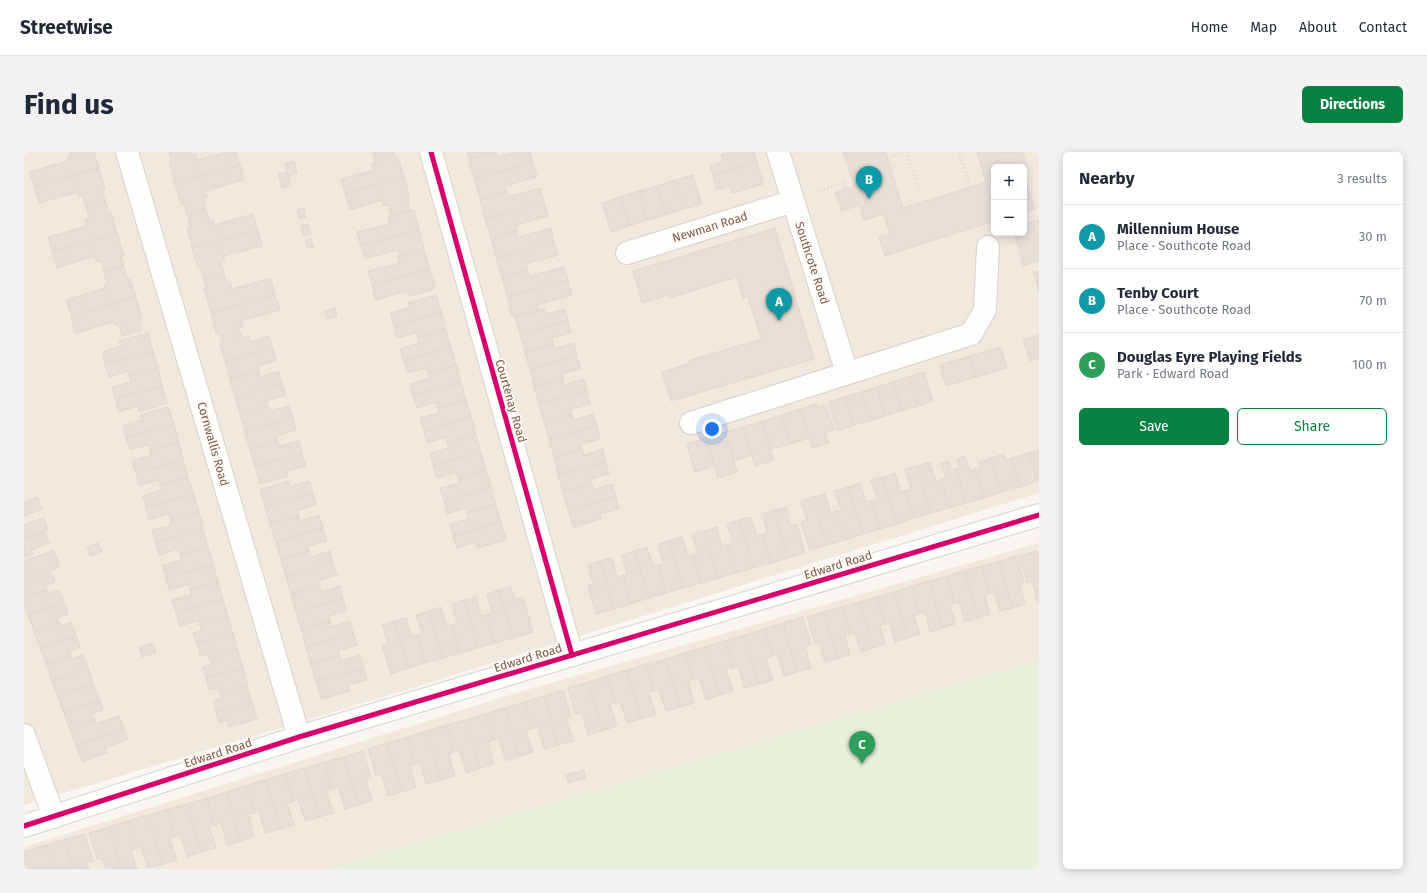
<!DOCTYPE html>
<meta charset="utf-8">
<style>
:root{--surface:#fff;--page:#f2f2f3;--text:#1f2937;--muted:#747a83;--line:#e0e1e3;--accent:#0b8043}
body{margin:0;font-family:"Fira Sans",sans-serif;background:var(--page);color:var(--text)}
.controls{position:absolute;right:12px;top:12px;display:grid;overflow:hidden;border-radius:6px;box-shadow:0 2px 10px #0003}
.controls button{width:36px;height:36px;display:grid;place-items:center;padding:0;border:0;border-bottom:1px solid var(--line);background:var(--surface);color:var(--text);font:20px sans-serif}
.you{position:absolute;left:688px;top:277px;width:14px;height:14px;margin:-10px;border:3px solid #fff;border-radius:50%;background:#1a73e8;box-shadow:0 0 0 6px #1a73e833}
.badge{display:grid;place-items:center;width:26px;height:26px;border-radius:50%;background:var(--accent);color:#fff;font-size:13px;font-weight:700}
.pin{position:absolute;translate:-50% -33px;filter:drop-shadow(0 1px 2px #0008)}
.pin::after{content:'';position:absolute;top:21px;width:14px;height:12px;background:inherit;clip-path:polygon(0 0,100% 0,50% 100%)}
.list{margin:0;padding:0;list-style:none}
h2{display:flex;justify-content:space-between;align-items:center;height:52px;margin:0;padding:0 16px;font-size:17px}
h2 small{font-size:13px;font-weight:400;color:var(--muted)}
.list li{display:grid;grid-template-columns:26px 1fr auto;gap:12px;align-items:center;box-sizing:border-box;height:64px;padding:0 16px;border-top:1px solid var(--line)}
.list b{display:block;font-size:15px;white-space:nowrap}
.list p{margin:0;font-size:13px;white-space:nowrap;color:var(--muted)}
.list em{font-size:13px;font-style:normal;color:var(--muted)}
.actions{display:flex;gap:8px;padding:12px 16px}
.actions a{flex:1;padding:9px 0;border:1px solid var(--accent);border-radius:6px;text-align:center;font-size:14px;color:var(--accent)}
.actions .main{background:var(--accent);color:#fff}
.map{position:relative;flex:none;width:1015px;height:717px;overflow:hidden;border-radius:6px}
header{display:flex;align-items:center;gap:24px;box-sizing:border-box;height:56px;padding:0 20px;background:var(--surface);border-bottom:1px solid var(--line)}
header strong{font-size:19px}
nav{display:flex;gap:22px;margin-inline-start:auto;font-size:14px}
.intro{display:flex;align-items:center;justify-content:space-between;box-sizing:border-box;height:96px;padding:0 24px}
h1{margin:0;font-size:28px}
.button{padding:10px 18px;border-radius:6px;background:var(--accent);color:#fff;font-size:14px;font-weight:700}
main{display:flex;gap:24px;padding:0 24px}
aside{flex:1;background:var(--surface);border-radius:6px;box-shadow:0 2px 10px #0003}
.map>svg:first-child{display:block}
.residential{fill:#f2e8de;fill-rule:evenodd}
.green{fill:#e7f0db}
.building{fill:#e6ded7;stroke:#e2d8d2}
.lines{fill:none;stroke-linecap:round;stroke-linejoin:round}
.minor-casing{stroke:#d7d1cb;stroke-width:24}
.path{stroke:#dcd5d0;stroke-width:2.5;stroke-dasharray:1 3;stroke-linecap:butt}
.minor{stroke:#fefefd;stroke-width:22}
.cycleway-casing{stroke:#fffaf3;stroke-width:8}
.cycleway{stroke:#d6006c;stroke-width:5}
.labels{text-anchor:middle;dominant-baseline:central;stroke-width:3.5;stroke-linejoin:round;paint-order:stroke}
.street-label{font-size:12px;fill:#7a5c4d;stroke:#fffaf3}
</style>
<header>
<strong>Streetwise</strong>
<nav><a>Home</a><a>Map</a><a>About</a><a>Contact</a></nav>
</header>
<div class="intro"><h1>Find us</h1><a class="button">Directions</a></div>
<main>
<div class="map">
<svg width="1015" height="717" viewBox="0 0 1015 717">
<rect width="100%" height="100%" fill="#f9f5f0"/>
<g class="residential">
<path d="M0 0H1015V341L365 543 0 653ZM970 15H1000V81H970Z"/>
<polygon points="1015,391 1015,508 308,717 0,717 0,695 499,539"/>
</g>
<polygon class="green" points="1015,508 1015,717 305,717"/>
<g class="building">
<polygon points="46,0 70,0 75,16 10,35 5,20 44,9 43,5 47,4"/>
<polygon points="145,0 167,0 168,3 171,2 173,8 202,0 212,0 216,13 151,31 145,10 148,9"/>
<polygon points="349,0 370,0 371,5 374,4 380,25 321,42 317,27 349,18 348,11 352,10"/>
<polygon points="443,0 472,0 445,7"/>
<polygon points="472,0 473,5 493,0 506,0 509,11 450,27 445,7"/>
<polygon points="707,0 730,0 733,10 689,23 686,14 699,10 697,3"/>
<polygon points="819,0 862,0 879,56 962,30 953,0 998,0 1004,17 1000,18 1000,15 970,15 970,69 861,104 855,85 866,82 860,62 840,68 836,53 817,59 811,40 830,34"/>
<polygon points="270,9 273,21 264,24 261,12"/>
<polygon points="733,10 739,32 708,41 706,34 693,38 689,23"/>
<polygon points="509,11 513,25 481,34 483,40 456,47 450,27"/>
<polygon points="216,13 220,28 181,39 183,45 179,46 182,58 163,63 160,52 157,53 151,31"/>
<polygon points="75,16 81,37 78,38 81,49 62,55 58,44 55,45 53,40 15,51 10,35"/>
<polygon points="263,20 267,34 258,36 254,22"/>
<polygon points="669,23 678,52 660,57 651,28"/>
<polygon points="1000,23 1011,57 1000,60"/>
<polygon points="380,25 386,47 384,47 386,58 367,63 364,53 360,54 358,48 326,58 321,42"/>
<polygon points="651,28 660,57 642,63 633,34"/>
<polygon points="633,34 642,63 623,68 615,39"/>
<polygon points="516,36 520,50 461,67 456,47 483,40 484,45"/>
<polygon points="615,39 623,68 605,74 596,45"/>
<polygon points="596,45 605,74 587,80 578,51"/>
<polygon points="81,49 85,61 87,60 93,81 28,100 24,85 63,74 61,67 65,66 62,55"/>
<polygon points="520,50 524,64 492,73 493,79 467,86 461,67"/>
<polygon points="280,56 282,65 276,67 273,58"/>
<polygon points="182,58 186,69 189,68 190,73 229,62 234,78 168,96 163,75 166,75 163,63"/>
<polygon points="390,58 395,78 337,94 333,80 365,72 364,65"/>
<polygon points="1015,68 1015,88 994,94 990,81 1000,81 1000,72"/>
<polygon points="284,72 287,82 280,84 277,74"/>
<polygon points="527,76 530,90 472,106 467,86 493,79 495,85"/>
<polygon points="751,76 790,207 647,249 638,220 665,212 664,209 737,187 724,145 719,146 713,125 645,146 644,143 618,151 609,119"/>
<polygon points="234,78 238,94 199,104 201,108 197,109 200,122 180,128 177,115 174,116 168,96"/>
<polygon points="395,78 400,97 374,105 373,98 341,107 337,94"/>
<polygon points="93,81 100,103 97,104 100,114 80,120 77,109 73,110 71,104 33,116 28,100"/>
<polygon points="287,86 290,95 284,96 281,88"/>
<polygon points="1015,88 1015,109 999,114 994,94"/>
<polygon points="530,90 534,103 502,112 504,118 478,126 472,106"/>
<polygon points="400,97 406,117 348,133 344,119 376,111 374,105"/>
<polygon points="100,114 103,126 106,126 112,145 47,164 42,148 81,136 80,133 83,132 80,120"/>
<polygon points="540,115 544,128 483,145 478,126 504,118 505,124"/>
<polygon points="406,117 411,137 385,144 383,139 351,148 348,133"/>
<polygon points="1015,119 1015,140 1009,120"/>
<polygon points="200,122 202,130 206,129 208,137 247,126 251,143 187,161 180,136 183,136 180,128"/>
<polygon points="544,128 548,143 513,153 515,158 488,165 483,145"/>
<polygon points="251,143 256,158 217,169 219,175 215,176 217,184 198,189 195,181 192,182 187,161"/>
<polygon points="412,143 417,160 370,174 366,161 385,156 384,151"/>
<polygon points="112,145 118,166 115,167 118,178 98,184 95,172 91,173 90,170 51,181 47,164"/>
<polygon points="311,156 313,164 303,167 301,159"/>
<polygon points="520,157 521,162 541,157 544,169 496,182 491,165"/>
<polygon points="417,160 422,178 394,186 392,181 373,186 370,174"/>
<polygon points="544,169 547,181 528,186 529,192 501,200 496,182"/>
<polygon points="422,178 427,195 380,209 376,197 395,191 394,186"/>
<polygon points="124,181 129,199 81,212 78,200 97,194 95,189"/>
<polygon points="1015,183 1015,206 1006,209 999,188"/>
<polygon points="225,184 226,190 245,184 249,196 201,210 196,192"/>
<polygon points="550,191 553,204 506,217 501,200 529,192 531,196"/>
<polygon points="427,195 432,213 404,221 402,216 383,221 380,209"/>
<polygon points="977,195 983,216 952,225 946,204"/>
<polygon points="249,196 252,209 233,214 235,219 206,227 201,210"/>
<polygon points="129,199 134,216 105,224 104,219 85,225 81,212"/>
<polygon points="553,204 557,217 538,222 539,227 510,235 506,217"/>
<polygon points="946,204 952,225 922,234 916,213"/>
<polygon points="432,213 437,230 389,244 386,232 405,226 404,221"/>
<polygon points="134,216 138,234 91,247 88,235 107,230 105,224"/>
<polygon points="235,219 236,225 255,219 258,231 211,245 206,227"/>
<polygon points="900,220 909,249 894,254 884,225"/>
<polygon points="884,225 894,254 878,259 869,230"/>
<polygon points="539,227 540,233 560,227 563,239 515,252 510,235"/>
<polygon points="437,230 442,248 414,256 412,250 393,256 389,244"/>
<polygon points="869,230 878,259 861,264 853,235"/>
<polygon points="258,231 262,243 243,249 244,254 216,262 211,245"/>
<polygon points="138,234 143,251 115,260 114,254 94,260 91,247"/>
<polygon points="853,235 861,264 845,269 837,240"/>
<polygon points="563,239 566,252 547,257 548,262 520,270 515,252"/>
<polygon points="837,240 845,269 830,273 821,245"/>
<polygon points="821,245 830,273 813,279 804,250"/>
<polygon points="442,248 447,265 400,279 396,266 415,261 414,256"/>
<polygon points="793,252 793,255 802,253 810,278 801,281 805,291 788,296 776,257"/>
<polygon points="244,254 246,259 265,254 269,266 221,280 216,262"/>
<polygon points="144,255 150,272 102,286 99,273 118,268 116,263"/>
<polygon points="776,257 785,286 766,292 757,263"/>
<polygon points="548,262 550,268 569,262 573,274 525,287 520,270"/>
<polygon points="757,263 766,292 747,297 738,269"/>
<polygon points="447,265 452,283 423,291 422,285 403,291 400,279"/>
<polygon points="269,266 272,278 253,284 254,289 226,297 221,280"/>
<polygon points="738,269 750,308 731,314 719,275"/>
<polygon points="150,272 155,290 126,298 125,293 106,298 102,286"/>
<polygon points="573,274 576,287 557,292 558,297 530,305 525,287"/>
<polygon points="719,275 728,303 709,309 701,280"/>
<polygon points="701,280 713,320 694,326 682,286"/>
<polygon points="452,283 457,300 409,314 406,301 425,296 423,291"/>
<polygon points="682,286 690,314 671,320 663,292"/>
<polygon points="254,289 255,294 275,289 278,301 231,315 226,297"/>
<polygon points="155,290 159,308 112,321 108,309 128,303 126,298"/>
<polygon points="558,297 560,303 579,297 582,310 534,323 530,305"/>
<polygon points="1015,298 1015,329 1014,329 1005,301"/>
<polygon points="457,300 462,318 434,326 432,320 413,326 409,314"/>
<polygon points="278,301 282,314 263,319 264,324 236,332 231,315"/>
<polygon points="1005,301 1014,329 996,335 987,306"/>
<polygon points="980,302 982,308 987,306 996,335 978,340 967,306"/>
<polygon points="941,304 946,319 951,317 960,346 942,351 932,317 935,315 933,307"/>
<polygon points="967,306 978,340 960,346 951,317 957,316 955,310"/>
<polygon points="159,308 164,325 136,333 135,328 115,333 112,321"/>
<polygon points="925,309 927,318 932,317 942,351 925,356 917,328 922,326 917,311"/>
<polygon points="582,310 585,322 567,327 568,332 539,340 534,323"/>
<polygon points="906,310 912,329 917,328 925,356 907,361 893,314"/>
<polygon points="893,314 907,361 890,366 882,338 887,337 881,317"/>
<polygon points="462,318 467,335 420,349 416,336 435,331 434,326"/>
<polygon points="871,321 877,340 882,338 890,366 873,372 858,325"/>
<polygon points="164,325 170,342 122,356 119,344 138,338 136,333"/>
<polygon points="858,325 873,372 856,377 847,349 853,347 847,328"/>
<polygon points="265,329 266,335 285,329 289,341 241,355 236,338"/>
<polygon points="836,331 842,350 847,349 856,377 838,382 824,335"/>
<polygon points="568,332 569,338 588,332 592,345 544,358 539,340"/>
<polygon points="467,335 472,353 443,361 442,356 423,362 420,349"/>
<polygon points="824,335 838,382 821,388 812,359 817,358 811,339"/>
<polygon points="289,341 292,353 273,359 275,364 246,372 241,355"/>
<polygon points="170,342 175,360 146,368 145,362 125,368 122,356"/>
<polygon points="801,342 807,361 812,359 821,388 803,393 789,345"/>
<polygon points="13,345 18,357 0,364 0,350"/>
<polygon points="592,345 595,357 576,362 577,367 549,375 544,358"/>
<polygon points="789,345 803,393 786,398 777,370 783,368 777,349"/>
<polygon points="472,353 477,370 429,384 426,372 445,367 443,361"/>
<polygon points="762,355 767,374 773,372 781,401 764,406 750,358"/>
<polygon points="750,358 764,406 747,411 738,382 743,381 738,362"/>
<polygon points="175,360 179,377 132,391 128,378 147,373 146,368"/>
<polygon points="295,363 299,376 252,390 246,372 275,364 276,369"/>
<polygon points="727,365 733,384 738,382 747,411 729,416 715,368"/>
<polygon points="20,366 24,378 0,387 0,373"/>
<polygon points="715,368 729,416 712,421 703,393 709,391 703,372"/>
<polygon points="477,370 482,388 453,396 452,390 433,396 429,384"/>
<polygon points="693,375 698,394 703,393 712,421 694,426 680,379"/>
<polygon points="299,376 303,389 284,394 285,399 257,407 252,390"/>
<polygon points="179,377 184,395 156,403 154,397 135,403 132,391"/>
<polygon points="21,379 25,391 7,398 9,402 0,405 0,387"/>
<polygon points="680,379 694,426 677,431 669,403 674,401 668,382"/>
<polygon points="658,385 664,404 669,403 677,431 659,436 645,389"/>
<polygon points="645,389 659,436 642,441 634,413 639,411 634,392"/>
<polygon points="74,391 78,400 66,404 63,395"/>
<polygon points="184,395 189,412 142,426 138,414 157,408 156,403"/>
<polygon points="623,395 629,414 634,413 642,441 624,446 611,399"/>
<polygon points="30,398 35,415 0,428 0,409"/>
<polygon points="285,399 287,405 306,399 309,411 262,425 257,407"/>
<polygon points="611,399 624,446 607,452 599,423 603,422 598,403"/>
<polygon points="1013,399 1015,406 1015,449 1013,449 1008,430 1003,431 995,404"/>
<polygon points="993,404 1000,431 996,433 1001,452 988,456 975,409"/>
<polygon points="588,406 593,425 599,423 607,452 590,457 576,409"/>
<polygon points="576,409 590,457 572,462 564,434 569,432 564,413"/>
<polygon points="975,409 988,456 976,459 970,440 965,441 958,414"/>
<polygon points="309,411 313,423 294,429 295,434 267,442 262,425"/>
<polygon points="189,412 194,430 166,438 164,432 145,438 142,426"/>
<polygon points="958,414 965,441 961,443 966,462 954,466 940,419"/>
<polygon points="26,418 31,430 21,433 23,438 0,446 0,428"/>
<polygon points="940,419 954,466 941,470 935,450 930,451 923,424"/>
<polygon points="923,424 930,451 926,453 931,472 918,476 905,429"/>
<polygon points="905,429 918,476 906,480 901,460 895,462 888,434"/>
<polygon points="194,430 199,447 152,461 148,448 167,443 166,438"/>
<polygon points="295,434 297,440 316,434 319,446 272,460 267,442"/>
<polygon points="888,434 895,462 890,463 896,482 884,486 870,440"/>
<polygon points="487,435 491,448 499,445 509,480 489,486 475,438"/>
<polygon points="23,438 24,441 35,438 40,450 4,463 0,451 0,446"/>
<polygon points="475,438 489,486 471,491 462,463 468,461 463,442"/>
<polygon points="870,440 884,486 871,490 865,470 861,472 853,445"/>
<polygon points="452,445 457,464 462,463 471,491 454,496 440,448"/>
<polygon points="853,445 861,472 856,473 861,492 849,496 835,450"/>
<polygon points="319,446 323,459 304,464 306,469 277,477 272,460"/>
<polygon points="199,447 204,465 176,473 175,469 155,474 152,461"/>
<polygon points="440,448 454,496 436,501 428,473 433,471 428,452"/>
<polygon points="40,450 44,462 33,466 35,470 10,479 4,463"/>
<polygon points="835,450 849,496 837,500 831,481 826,482 818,455"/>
<polygon points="417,455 423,474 428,473 436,501 419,506 405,459"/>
<polygon points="818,455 826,482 821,483 826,503 814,506 800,460"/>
<polygon points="405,459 419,506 401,511 393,483 398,482 392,463"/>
<polygon points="800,460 814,506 801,510 796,491 791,492 783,465"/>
<polygon points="204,465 209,482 173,492 169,481 177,479 176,473"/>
<polygon points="779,465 787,492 781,494 787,516 773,520 759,471"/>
<polygon points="382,466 388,485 393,483 401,511 384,516 370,469"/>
<polygon points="306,469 307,475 326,469 329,481 282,495 277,477"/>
<polygon points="370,469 384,516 367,522 358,493 364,492 358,473"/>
<polygon points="35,470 36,474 47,470 52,483 16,496 10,479"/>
<polygon points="759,471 773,520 760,524 753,502 748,504 740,477"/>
<polygon points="740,477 748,504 742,506 749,528 735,532 720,483"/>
<polygon points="329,481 333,493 314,499 316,504 287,512 282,495"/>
<polygon points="209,482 214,499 185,507 184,502 176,504 173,492"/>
<polygon points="52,483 56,495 45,500 47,503 22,512 16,496"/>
<polygon points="720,483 735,532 720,536 714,514 709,516 701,489"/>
<polygon points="701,489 709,516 702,517 709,539 696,543 681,495"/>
<polygon points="129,491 132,501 118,505 115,495"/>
<polygon points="681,495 696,543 682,548 675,526 670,527 661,501"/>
<polygon points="214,499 219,516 182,526 179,515 187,512 185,507"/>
<polygon points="661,501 670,527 664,529 670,551 656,555 642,507"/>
<polygon points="47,503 48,507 59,503 64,515 28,529 22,512"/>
<polygon points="336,503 340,516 292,530 287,512 316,504 317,509"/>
<polygon points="642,507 656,555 642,559 635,538 630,539 622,512"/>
<polygon points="622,512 630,539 625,541 632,563 617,567 603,518"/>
<polygon points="64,515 69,532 34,545 28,529"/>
<polygon points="219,516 223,533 195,541 193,536 185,538 182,526"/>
<polygon points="340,516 343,528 324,533 326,539 297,547 292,530"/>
<polygon points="603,518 617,567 603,571 596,549 591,551 583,524"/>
<polygon points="583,524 591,551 586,552 593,574 578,579 564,530"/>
<polygon points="564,530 578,579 564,583 558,561 552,562 544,536"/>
<polygon points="69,532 76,548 40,561 34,545"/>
<polygon points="223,533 228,550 192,560 189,549 197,546 195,541"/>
<polygon points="539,538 547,565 542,567 549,589 534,593 520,544"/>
<polygon points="520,544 534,593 520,597 514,575 508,577 500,550"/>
<polygon points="76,548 79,558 68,562 71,568 46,578 40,561"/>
<polygon points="228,550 233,567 205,575 203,568 195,571 192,560"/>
<polygon points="500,550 508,577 502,578 509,600 495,604 481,556"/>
<polygon points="481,556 495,604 482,609 475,587 469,588 461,562"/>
<polygon points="461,562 469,588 464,590 470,612 456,616 442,568"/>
<polygon points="95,564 100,576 52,594 46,578 71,568 72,572"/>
<polygon points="442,568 456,616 442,621 435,599 430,600 422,573"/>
<polygon points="422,573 430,600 425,602 431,624 417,628 403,579"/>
<polygon points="100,576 104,587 81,596 83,601 58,610 52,594"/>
<polygon points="403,579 417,628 402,632 396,611 391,612 383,585"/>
<polygon points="383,585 391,612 386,613 392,635 378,640 363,591"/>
<polygon points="363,591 378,640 364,644 357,622 352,623 344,597"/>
<polygon points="339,599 347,626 342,627 348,649 334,653 320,605"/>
<polygon points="320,605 334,653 321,657 314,635 308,637 300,610"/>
<polygon points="300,610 308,637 302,639 309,661 295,665 280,616"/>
<polygon points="280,616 295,665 281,669 274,647 269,649 261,622"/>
<polygon points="560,618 562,626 544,631 542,623"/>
<polygon points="261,622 269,649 263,651 270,673 256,677 241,628"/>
<polygon points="241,628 256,677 241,681 235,659 230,661 221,634"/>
<polygon points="221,634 230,661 224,662 230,684 217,689 202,640"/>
<polygon points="202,640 217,689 203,693 197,671 190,673 183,646"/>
<polygon points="183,646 190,673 185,674 192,696 177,700 163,652"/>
<polygon points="163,652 177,700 163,705 156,683 151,684 144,657"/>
<polygon points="144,657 151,684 146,686 153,708 139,712 124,663"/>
<polygon points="124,663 139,712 124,716 117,695 113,696 104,669"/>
<polygon points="104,669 113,696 107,698 113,717 98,717 85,675"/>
<polygon points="85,675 98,717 82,717 78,706 73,707 65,681"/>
<polygon points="61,682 69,709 63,710 65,717 50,717 41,687"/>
<polygon points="41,687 50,717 29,717 22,693"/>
<polygon points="22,693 29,717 7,717 2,699"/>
<polygon points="2,699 7,717 0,717 0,700"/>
</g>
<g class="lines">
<defs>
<g id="minor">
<polyline points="103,0 275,585"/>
<polyline points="407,0 548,503"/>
<polyline points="754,0 823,221"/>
<polyline points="603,101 769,49"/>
<polyline points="667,271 947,182 961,158 964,95"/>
<polyline points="0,583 30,665"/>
<polyline points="0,674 275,585 1015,363"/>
</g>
</defs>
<use href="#minor" class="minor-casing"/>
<g class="path">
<polyline points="883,0 897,45"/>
<polyline points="935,0 946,35"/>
<polyline points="863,6 881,0"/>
<polyline points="792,40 819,31 821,37"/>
</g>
<use href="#minor" class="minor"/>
<defs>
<g id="cycleway">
<polyline points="407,0 548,503"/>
<polyline points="0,674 275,585 1015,363"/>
</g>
</defs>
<use href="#cycleway" class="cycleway-casing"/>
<use href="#cycleway" class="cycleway"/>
</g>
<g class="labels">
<g class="street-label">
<text transform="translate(686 75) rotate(-17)">Newman Road</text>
<text transform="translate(788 111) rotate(72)">Southcote Road</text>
<text transform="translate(487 249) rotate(74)">Courtenay Road</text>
<text transform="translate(189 292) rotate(74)">Cornwallis Road</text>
<text transform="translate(814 413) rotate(-17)">Edward Road</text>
<text transform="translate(504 506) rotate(-17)">Edward Road</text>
<text transform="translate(194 601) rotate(-18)">Edward Road</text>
</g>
</g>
</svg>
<div class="controls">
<button>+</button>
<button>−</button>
</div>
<div class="you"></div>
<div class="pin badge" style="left:755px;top:169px;background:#0f9aa8">A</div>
<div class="pin badge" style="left:845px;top:47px;background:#0f9aa8">B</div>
<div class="pin badge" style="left:838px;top:612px;background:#2e9e5b">C</div>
</div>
<aside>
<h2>Nearby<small>3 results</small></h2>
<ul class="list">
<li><span class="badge" style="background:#0f9aa8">A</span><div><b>Millennium House</b><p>Place · Southcote Road</p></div><em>30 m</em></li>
<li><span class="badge" style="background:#0f9aa8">B</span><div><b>Tenby Court</b><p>Place · Southcote Road</p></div><em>70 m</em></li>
<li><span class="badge" style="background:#2e9e5b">C</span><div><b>Douglas Eyre Playing Fields</b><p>Park · Edward Road</p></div><em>100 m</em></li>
</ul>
<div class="actions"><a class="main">Save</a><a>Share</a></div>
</aside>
</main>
